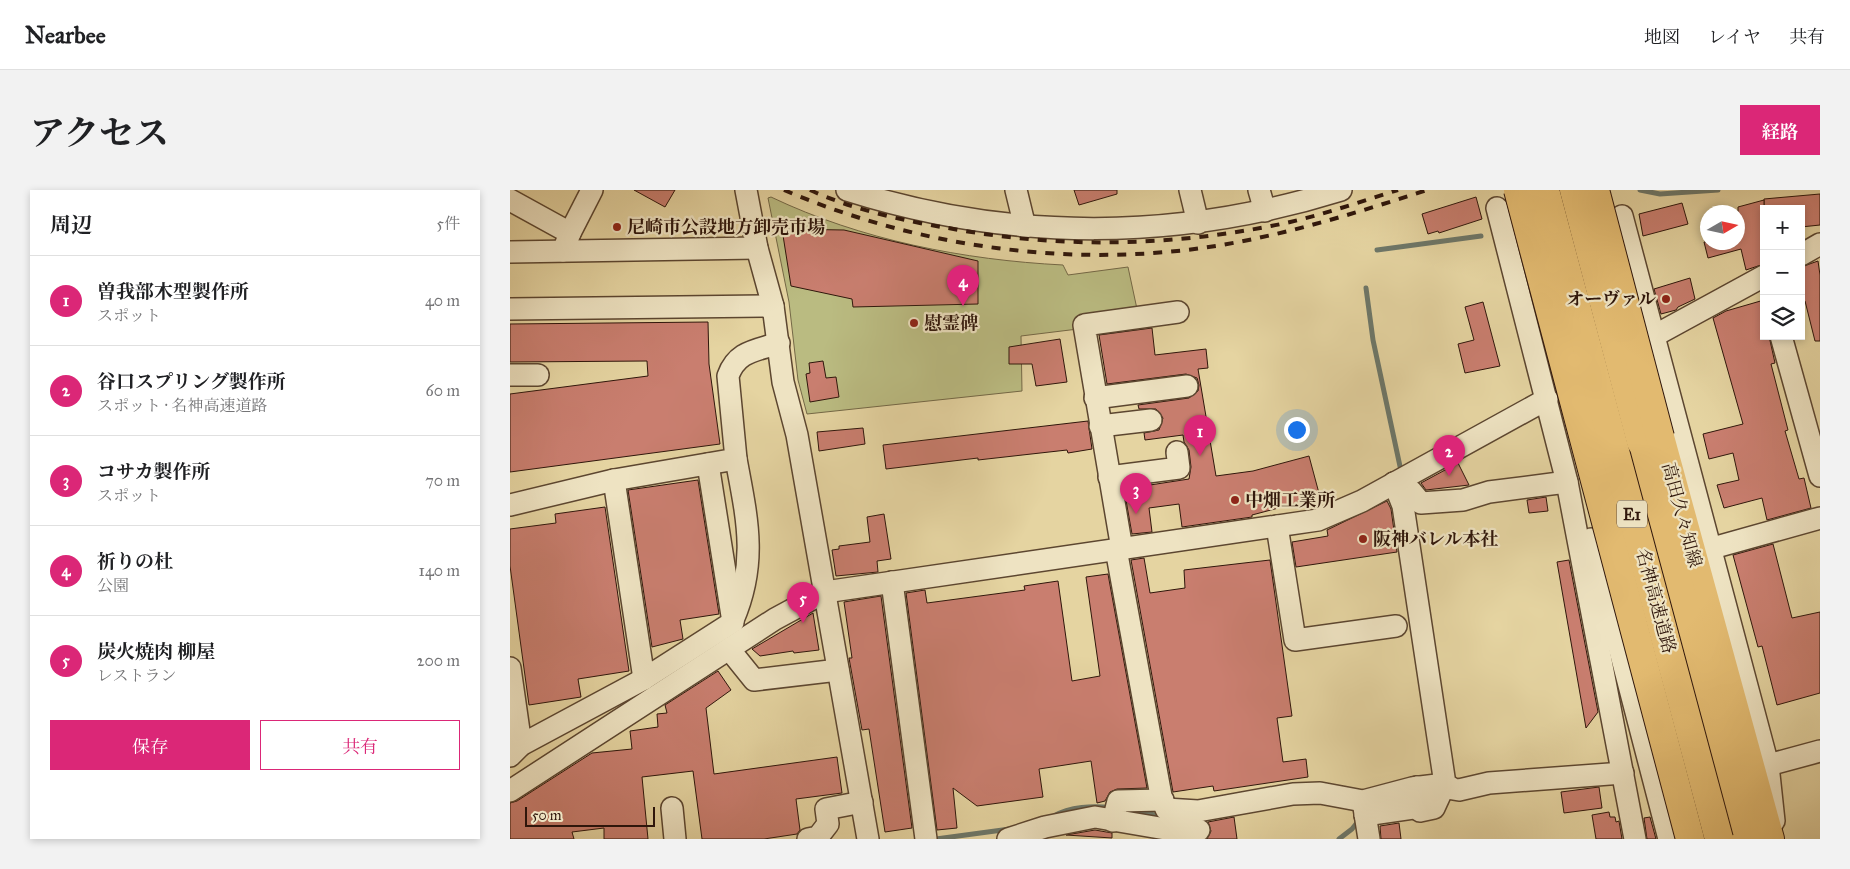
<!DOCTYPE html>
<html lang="ja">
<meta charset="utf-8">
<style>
:root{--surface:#fff;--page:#f2f2f2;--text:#202124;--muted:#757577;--line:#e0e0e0;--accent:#db2777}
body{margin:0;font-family:"IM FELL Great Primer","Noto Serif JP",serif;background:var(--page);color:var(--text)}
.controls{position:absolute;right:15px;top:15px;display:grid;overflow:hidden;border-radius:0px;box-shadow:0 2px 8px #0003}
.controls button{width:45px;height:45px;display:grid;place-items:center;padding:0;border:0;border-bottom:1px solid var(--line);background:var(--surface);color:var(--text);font:25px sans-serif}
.compass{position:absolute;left:1190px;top:15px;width:45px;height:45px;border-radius:50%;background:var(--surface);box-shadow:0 2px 8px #0003;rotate:81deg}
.scale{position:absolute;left:15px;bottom:12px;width:130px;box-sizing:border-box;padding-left:5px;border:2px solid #2f160b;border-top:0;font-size:14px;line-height:18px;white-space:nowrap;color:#2f160b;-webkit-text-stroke:4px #eee3c2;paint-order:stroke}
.you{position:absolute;left:786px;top:239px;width:18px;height:18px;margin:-12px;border:4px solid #fff;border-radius:50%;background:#1a73e8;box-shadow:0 0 0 8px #1a73e833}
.badge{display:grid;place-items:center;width:32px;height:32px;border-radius:50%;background:var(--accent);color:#fff;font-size:16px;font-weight:700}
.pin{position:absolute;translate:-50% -41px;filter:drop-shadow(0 1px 2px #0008)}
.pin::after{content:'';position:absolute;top:26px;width:18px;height:15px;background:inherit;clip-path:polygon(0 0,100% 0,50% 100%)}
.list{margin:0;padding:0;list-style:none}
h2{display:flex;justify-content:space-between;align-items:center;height:65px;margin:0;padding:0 20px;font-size:21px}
h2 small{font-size:16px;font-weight:400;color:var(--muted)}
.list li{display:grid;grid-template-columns:32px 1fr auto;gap:15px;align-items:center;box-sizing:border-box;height:90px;padding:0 20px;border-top:1px solid var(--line)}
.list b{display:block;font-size:19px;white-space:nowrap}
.list p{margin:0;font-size:16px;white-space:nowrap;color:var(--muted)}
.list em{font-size:16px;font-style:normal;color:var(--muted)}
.actions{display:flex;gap:10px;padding:15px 20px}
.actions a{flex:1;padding:11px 0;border:1px solid var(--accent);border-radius:0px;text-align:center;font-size:18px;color:var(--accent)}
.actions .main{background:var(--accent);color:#fff}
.icon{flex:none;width:28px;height:28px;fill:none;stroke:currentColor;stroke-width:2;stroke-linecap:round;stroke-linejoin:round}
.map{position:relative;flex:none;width:1310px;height:649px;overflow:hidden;border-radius:0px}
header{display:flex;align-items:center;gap:30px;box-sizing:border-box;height:70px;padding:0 25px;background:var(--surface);border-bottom:1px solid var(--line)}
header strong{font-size:24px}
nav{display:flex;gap:28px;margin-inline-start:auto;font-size:18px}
.intro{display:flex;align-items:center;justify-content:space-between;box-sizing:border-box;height:120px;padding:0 30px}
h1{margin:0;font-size:35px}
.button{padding:12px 22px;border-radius:0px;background:var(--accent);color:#fff;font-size:18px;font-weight:700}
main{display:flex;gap:30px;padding:0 30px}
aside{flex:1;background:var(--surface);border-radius:0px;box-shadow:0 2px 8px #0003}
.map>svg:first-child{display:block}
.green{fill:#babb81;stroke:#746846}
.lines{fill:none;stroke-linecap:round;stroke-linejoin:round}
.stream{stroke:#6d7769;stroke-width:5}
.building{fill:#c97e6f;stroke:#2f160b}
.minor-casing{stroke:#5c4630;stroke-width:24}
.major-casing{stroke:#2f160b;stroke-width:30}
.minor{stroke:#eee3c2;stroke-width:21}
.major{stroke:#e2ba70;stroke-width:28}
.rail{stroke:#2f160b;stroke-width:4;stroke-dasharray:9 9;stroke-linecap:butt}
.major-bridge-casing{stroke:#2f160b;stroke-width:30;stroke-linecap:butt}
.highway-bridge-casing{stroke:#2f160b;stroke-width:30;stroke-linecap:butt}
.major-bridge{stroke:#e2ba70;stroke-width:28}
.highway-bridge{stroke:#e2ba70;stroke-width:28}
.poi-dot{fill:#8f2418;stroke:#eee3c2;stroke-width:2}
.labels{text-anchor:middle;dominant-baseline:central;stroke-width:4.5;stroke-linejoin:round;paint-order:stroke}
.shield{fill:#eee3c2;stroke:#685442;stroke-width:1}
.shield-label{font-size:16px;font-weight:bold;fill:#2f160b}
.poi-label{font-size:18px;font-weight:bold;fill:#2f160b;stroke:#eee3c2;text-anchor:start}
.street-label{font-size:18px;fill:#2f160b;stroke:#eee3c2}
</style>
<header>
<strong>Nearbee</strong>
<nav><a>地図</a><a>レイヤ</a><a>共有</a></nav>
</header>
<div class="intro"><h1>アクセス</h1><a class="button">経路</a></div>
<main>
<aside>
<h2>周辺<small>5件</small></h2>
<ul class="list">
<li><span class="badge">1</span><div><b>曽我部木型製作所</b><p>スポット</p></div><em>40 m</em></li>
<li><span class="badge">2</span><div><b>谷口スプリング製作所</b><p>スポット · 名神高速道路</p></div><em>60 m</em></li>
<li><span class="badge">3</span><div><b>コサカ製作所</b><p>スポット</p></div><em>70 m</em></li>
<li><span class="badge">4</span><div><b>祈りの杜</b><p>公園</p></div><em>140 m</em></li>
<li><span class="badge">5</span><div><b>炭火焼肉 柳屋</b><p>レストラン</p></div><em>200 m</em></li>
</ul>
<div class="actions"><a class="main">保存</a><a>共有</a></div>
</aside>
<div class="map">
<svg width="1310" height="649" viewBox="0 0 1310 649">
<rect width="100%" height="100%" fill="#e5d4a1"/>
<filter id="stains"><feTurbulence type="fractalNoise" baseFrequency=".004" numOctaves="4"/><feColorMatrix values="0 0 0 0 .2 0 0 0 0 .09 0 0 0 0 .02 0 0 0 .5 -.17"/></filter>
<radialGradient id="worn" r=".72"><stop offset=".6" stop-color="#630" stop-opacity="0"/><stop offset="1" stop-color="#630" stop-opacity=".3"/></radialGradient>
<path class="green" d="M261 7C351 50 454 70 553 75L558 85 618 77 627 119 566 128 568 139 511 146 512 201 297 224 288 190 279 112 258 8Z"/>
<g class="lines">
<g class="stream">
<polyline points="1130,0 1150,4 1208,0"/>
<polyline points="867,60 971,46"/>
<polyline points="856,98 863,150 891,281"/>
<polyline points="617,621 653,626"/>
<path d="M544 626C559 617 584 615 601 618"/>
<polyline points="426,649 500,639"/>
<polyline points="829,649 842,639 850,629"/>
</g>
</g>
<g class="building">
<polygon points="124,0 165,0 155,17"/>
<polygon points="564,0 607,0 607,4 569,15"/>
<polygon points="1310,4 1310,35 1291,37 1291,19 1254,19 1254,9"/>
<polygon points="966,7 972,29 929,43 928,41 918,44 912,24"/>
<polygon points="1254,10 1254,74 1236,80 1231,59 1198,68 1194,52 1228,52 1228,17"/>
<polygon points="1172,13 1178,34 1133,46 1129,24"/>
<polygon points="272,39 334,40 468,71 468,114 343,117 342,109 281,96"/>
<polygon points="1308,71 1310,85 1310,151 1305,151 1295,111 1291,112 1291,77"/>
<polygon points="1180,88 1185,109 1168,117 1166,120 1151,124 1144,99"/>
<polygon points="1254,110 1254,146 1259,146 1265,173 1261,174 1278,240 1275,241 1289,289 1294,288 1301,318 1257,330 1252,308 1214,318 1207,295 1229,290 1223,263 1199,269 1193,244 1233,234 1203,128 1216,121"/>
<polygon points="973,112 990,176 955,183 948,154 964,150 955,117"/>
<polygon points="198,132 199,174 210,254 0,282 0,204 138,186 137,171 0,172 0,134"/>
<polygon points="642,138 645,165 696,159 698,178 688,179 706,286 743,281 799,266 810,307 742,325 742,327 672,337 669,314 639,318 642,342 622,344 614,299 679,289 681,277 679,260 674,252 673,245 635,250 634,243 649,240 653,228 646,219 629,219 628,215 679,208 688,201 689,195 687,188 676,184 597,194 589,145"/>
<polygon points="550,149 557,192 526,196 522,174 499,174 499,157"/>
<polygon points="313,171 316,188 326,187 329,207 300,212 296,184 300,183 299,173"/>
<polygon points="578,231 582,259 558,263 557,260 468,270 468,268 376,279 373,255"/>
<polygon points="353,238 355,254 309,261 307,242"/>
<polygon points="948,273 959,295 916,300 911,293"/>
<polygon points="188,290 209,424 170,430 173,449 142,457 118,300"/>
<polygon points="1036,307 1038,321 1019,323 1017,310"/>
<polygon points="877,311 881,319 887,362 786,377 782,352 818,346 817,340"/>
<polygon points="95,317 119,481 68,489 71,507 19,515 0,376 0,339 46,333 45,324"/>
<polygon points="374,324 381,369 367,371 368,382 326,386 322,360 329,359 329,356 360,352 357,327"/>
<polygon points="1263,354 1282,428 1310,422 1310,503 1267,515 1252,456 1248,457 1223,365"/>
<polygon points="634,368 640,403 675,398 674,380 760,370 782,526 767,528 773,572 796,569 798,587 704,601 703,596 663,602 621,370"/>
<polygon points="1059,370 1088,522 1076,538 1047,372"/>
<polygon points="598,384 637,598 607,599 600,602 595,611 587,613 581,571 529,579 533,607 467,616 443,598 447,638 427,640 396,403 415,400 417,413 515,400 514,396 548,391 562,491 590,486 576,387"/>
<polygon points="371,406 402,638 375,642 359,539 352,540 339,468 342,468 334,412"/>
<polygon points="303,423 309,460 284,463 283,461 250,466 242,459"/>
<polygon points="208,481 221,500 196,518 204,584 327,567 332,603 286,609 290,640 287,644 254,649 192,649 183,581 132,587 138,649 94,649 94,638 62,642 64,649 0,649 0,613 7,611 82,563 122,559 120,541 148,537 147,524 157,523 155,515"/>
<polygon points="1089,597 1092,618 1054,623 1051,602"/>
<polygon points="1099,622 1100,627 1105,627 1106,632 1109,631 1112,649 1086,649 1082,625"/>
<polygon points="724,627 727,649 697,649 701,641 698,632"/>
<polygon points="1140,627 1146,649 1137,649 1134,628"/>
<polygon points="889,633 891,649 871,649 870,636"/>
<polygon points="585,640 602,643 602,648 556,645"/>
</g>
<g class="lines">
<defs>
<g id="minor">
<polyline points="236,0 247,58 263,116 273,192 287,245 358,649"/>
<path d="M337 0C501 52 668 51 831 0"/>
<polyline points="506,0 515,37"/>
<polyline points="680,0 688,33"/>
<polyline points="749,0 755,21"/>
<polyline points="0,10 60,43 53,61"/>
<polyline points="987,18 1057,292 1125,649"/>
<polyline points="1112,26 1258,575 1264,631"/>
<polyline points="60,43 82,0"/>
<polyline points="0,62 247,58"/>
<polyline points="1291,65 1310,54"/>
<polyline points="0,119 263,116"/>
<polyline points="1271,146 1310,286"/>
<polyline points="1133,152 1254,86"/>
<polyline points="0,185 28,185"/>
<polyline points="585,208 677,196"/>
<polyline points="590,236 641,230"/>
<polyline points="599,287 669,278 667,262"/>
<polyline points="104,290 134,489"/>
<polyline points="884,293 893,316 935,594 943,599 949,600 979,593 1113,583"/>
<polyline points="884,293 901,301 911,313 953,310 979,302 1057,292"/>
<path d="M0 315 104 290 226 269 218 186C227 161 245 161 269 153"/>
<polyline points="767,336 785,450 886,436"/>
<polyline points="1081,349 1159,649"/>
<polyline points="606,359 651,606 656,619 688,621 783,604 810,603 853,611 902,598 935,594"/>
<polyline points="612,359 574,135 668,122"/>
<polyline points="1199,359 1310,328"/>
<polyline points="382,392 416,649"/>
<path d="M223 430C248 372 237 328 226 269"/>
<polyline points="219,459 244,490 328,480"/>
<polyline points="0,478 11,555"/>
<polyline points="0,566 11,555 134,489 223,432 198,274"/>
<polyline points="1258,575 1310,561"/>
<polyline points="907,597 910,621 924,618 935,594"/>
<polyline points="0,601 265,429 315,402 808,330 852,311 1037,209"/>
<polyline points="853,611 859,649"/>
<polyline points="162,618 165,649"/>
<polyline points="855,625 910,617"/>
<polyline points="603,631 608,611 653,610"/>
<polyline points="298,649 308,647 318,634 316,619 352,612"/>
<polyline points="498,649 535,637 585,627 656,639 689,640"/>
</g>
<g id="major">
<polyline points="1150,247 1260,649"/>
<polyline points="1131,252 1236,649"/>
</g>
</defs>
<use href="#minor" class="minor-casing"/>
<use href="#major" class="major-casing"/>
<use href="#minor" class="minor"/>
<use href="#major" class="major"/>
<g class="rail">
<path d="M274 0C414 60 578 81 728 52 792 40 855 20 917 0"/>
<path d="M300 0C341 19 394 31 438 38 546 58 653 57 761 36 804 28 846 13 888 0"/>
</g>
<defs>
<g id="major-bridge">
<polyline points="1064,0 1131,252"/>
<polyline points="1085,0 1150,247"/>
</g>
<g id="highway-bridge">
<polyline points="1008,0 1180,649"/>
<polyline points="1035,0 1209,649"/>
</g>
</defs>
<use href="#major-bridge" class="major-bridge-casing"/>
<use href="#highway-bridge" class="highway-bridge-casing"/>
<use href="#major-bridge" class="major-bridge"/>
<use href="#highway-bridge" class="highway-bridge"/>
</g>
<g class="poi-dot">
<circle cx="107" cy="37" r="5"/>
<circle cx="1156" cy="109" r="5"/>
<circle cx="404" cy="133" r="5"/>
<circle cx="725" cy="310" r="5"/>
<circle cx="853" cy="349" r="5"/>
</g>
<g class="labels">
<rect class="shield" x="1107" y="310.5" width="30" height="27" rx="4"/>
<g class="shield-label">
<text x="1122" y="324">E1</text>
</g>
<g class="poi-label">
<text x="117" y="37">尼崎市公設地方卸売市場</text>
<text x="1146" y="109" text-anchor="end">オーヴァル</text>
<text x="414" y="133">慰霊碑</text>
<text x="735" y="310">中畑工業所</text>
<text x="863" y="349">阪神バレル本社</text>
</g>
<g class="street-label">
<text transform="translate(1172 325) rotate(75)">高田久々知線</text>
<text transform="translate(1146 411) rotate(75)">名神高速道路</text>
</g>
</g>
<rect width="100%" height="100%" filter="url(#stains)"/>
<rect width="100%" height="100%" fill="url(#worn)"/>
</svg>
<div class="controls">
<button>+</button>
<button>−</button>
<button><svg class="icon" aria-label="layers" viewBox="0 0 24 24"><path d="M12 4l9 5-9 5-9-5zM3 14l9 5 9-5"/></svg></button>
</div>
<svg class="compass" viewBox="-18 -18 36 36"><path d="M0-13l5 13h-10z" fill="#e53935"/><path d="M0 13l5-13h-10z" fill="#757577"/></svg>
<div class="scale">50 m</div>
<div class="you"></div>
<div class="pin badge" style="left:690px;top:266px">1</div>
<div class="pin badge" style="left:939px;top:286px">2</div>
<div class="pin badge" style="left:626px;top:324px">3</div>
<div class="pin badge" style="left:453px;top:116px">4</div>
<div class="pin badge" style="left:293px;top:433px">5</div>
</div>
</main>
